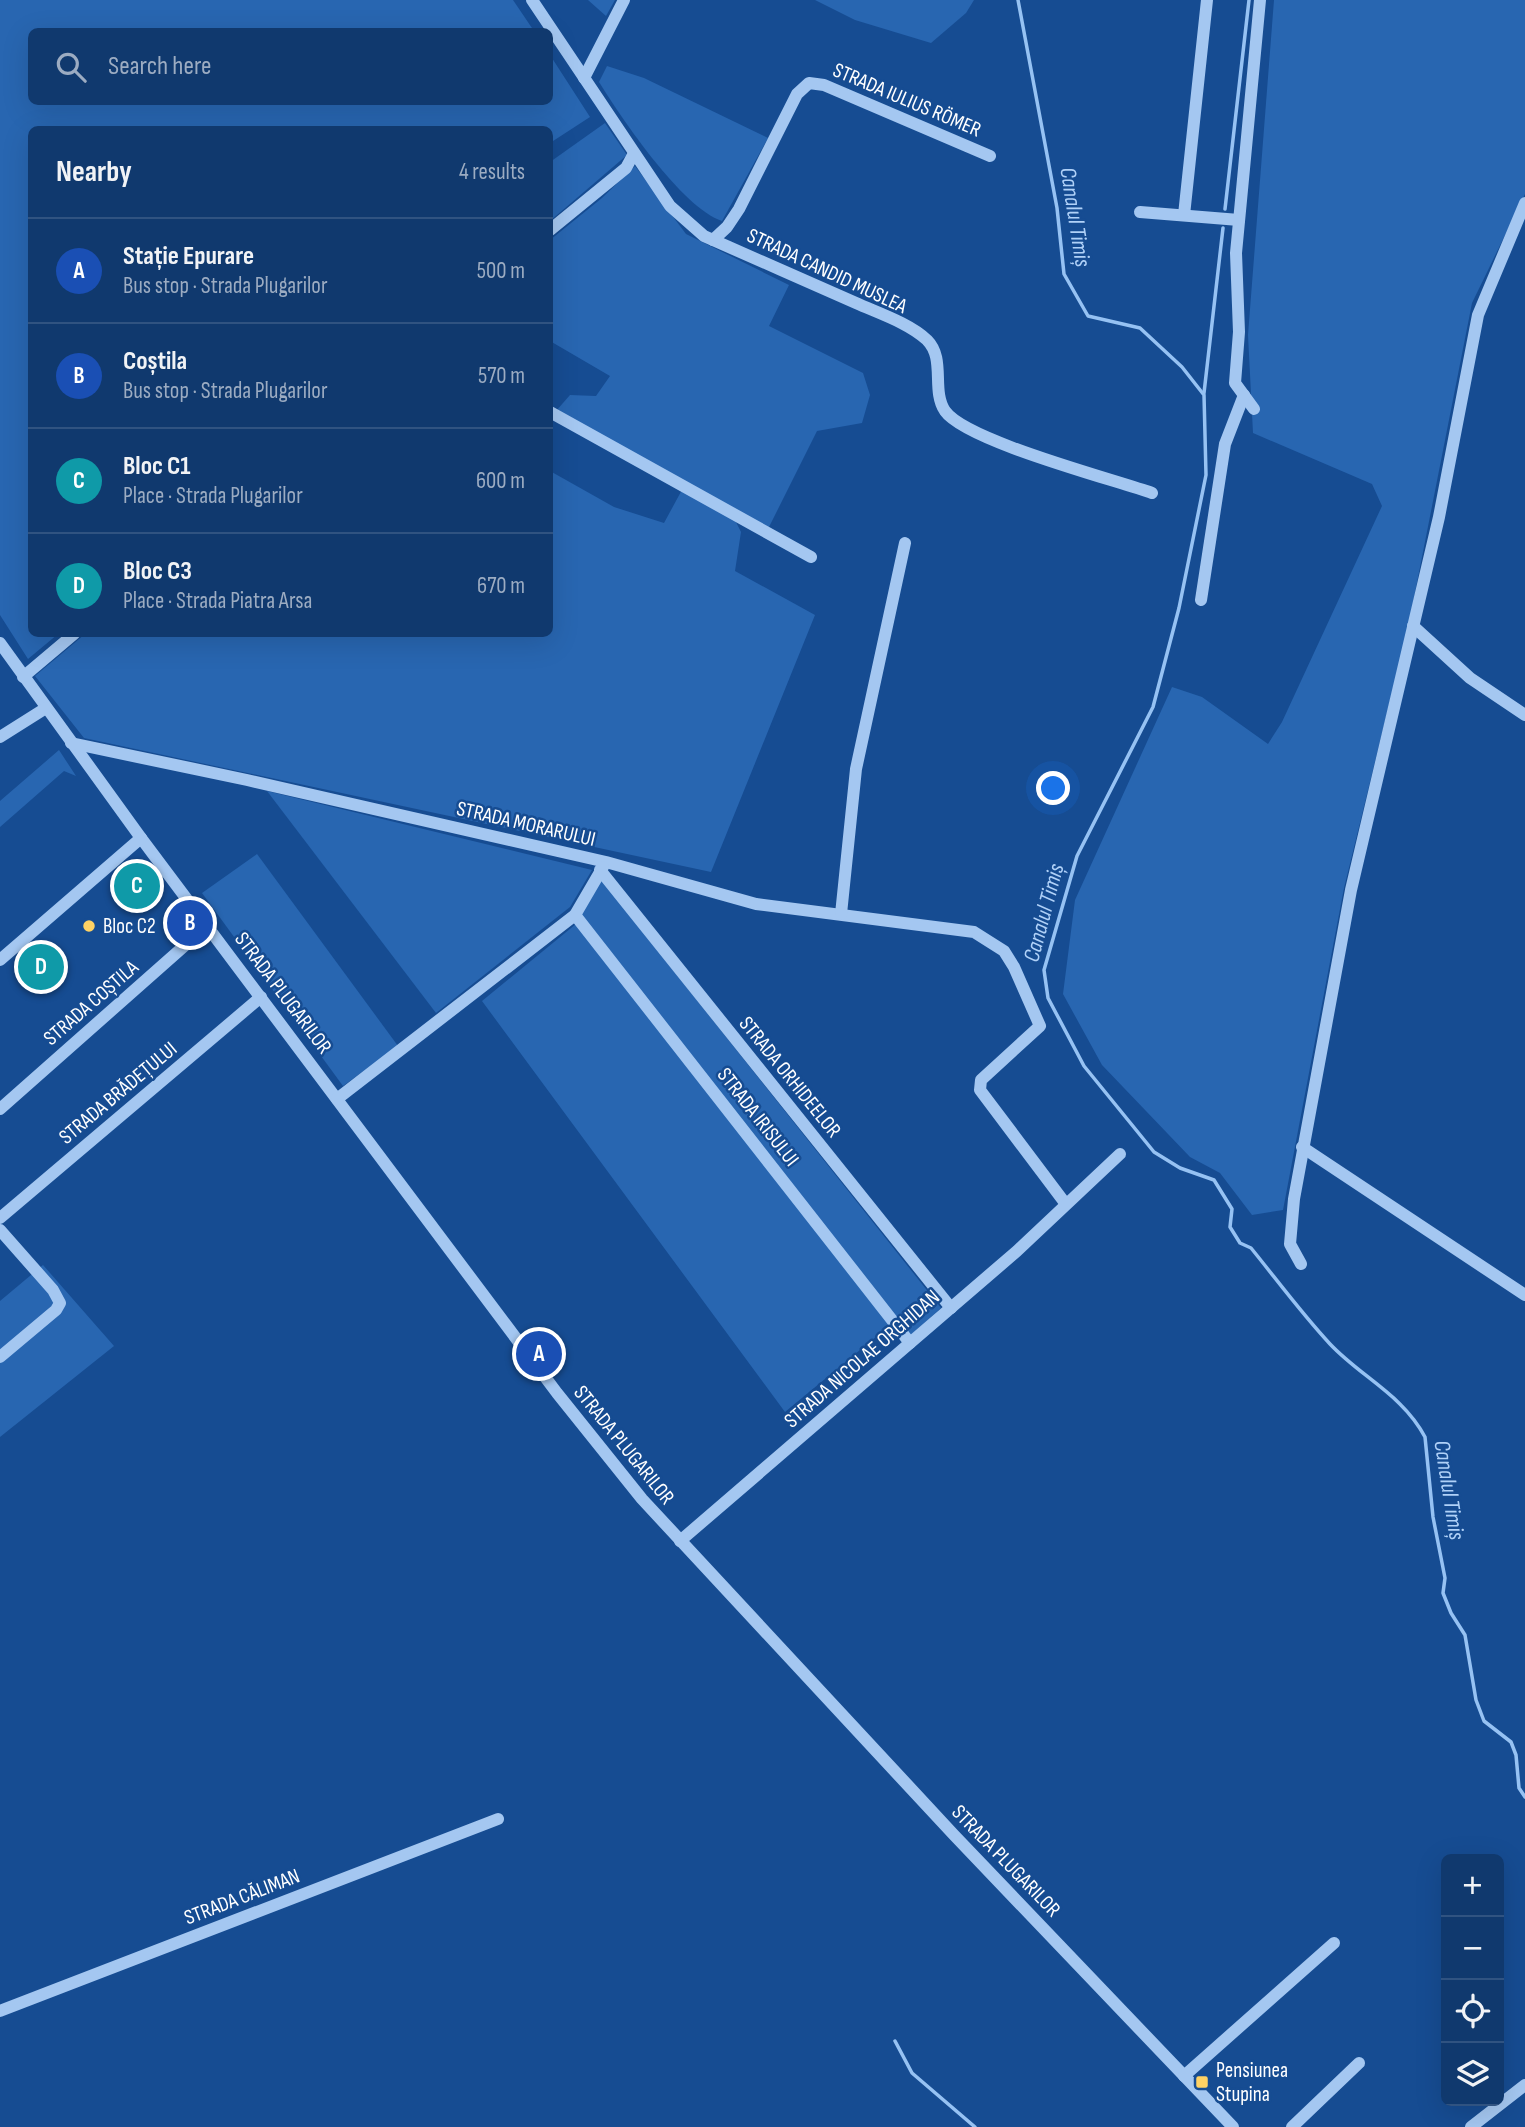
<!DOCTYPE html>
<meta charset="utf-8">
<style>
:root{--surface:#10396e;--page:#194073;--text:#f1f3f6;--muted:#9cacc2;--line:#305381;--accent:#90b9f0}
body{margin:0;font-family:"Sofia Sans Condensed",sans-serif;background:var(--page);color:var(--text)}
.controls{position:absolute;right:21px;bottom:21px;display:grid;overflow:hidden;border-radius:10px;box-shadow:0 7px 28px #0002}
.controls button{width:63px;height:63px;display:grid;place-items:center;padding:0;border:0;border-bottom:2px solid var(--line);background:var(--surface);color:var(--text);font:35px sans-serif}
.you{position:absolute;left:1054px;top:789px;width:24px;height:24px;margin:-18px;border:5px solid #fff;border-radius:50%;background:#1a73e8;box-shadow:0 0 0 10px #1a73e833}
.badge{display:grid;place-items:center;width:46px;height:46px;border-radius:50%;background:var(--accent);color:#fff;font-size:23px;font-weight:700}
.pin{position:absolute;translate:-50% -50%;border:4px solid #fff;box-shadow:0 2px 7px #0006}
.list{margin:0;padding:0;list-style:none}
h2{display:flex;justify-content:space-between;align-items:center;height:91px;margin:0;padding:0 28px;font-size:30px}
h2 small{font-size:23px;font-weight:400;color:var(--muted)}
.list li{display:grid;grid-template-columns:46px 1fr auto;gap:21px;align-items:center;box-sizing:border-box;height:105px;padding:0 28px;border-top:2px solid var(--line)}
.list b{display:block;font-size:26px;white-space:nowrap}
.list p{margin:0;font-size:23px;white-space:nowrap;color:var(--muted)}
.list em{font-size:23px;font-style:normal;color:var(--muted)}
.icon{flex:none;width:38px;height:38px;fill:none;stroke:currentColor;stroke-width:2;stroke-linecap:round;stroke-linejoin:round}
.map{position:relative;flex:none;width:1525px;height:2127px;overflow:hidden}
.search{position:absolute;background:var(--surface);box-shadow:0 7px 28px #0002;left:28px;top:28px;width:525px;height:77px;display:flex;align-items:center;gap:18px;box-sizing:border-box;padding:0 24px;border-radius:10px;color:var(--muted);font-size:26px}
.panel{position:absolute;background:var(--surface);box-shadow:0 7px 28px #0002;left:28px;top:126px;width:525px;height:511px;border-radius:10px}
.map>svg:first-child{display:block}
.green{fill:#2866b1}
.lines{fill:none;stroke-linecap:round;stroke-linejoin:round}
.stream{stroke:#96c2f3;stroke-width:3.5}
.minor{stroke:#a4c7f1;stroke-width:12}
.poi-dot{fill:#ffd264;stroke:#164c92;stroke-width:2.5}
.labels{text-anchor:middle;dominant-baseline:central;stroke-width:5;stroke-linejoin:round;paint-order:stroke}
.street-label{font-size:21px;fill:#fff;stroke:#164c92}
.poi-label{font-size:21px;fill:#fff;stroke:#164c92;text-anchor:start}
.water-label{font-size:23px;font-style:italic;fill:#b0d1f8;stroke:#164c92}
</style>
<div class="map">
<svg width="1525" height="2127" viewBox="0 0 1525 2127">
<rect width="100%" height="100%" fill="#164c92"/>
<g class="green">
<polygon points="0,0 513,0 534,31 32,32 32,102 550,102 550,55 590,117 550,143 550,130 32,130 32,634 58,634 28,659 0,615"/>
<polygon points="588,0 615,0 606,16"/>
<polygon points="815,0 974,0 966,13 931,43 855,20"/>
<polygon points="1274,0 1525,0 1525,194 1472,303 1409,623 1344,888 1283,1210 1252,1215 1220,1173 1190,1157 1102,1065 1063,994 1075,900 1172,687 1202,697 1268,744 1282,722 1382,506 1372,484 1253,433 1248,335"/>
<path d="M607 66 644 78 768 138 722 221C682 208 622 119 599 82Z"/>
<polygon points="605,123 627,155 550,221 550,162"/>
<polygon points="635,166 686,234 789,285 769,326 863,373 870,395 862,423 817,431 766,533 734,518 741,532 735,571 815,615 711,872 84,738 35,676 85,634 550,634 550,471 614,507 664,523 683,488 556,411 570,395 596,396 610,376 550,341 550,240 602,198"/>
<polygon points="59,750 76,776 64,771 0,827 0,801"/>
<polygon points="267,791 592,870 570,907 436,1013"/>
<polygon points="257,854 398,1046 343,1086 202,893"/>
<polygon points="600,878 941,1308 910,1336 889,1326 785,1412 482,1001 576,924"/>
<polygon points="43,1265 114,1346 0,1437 0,1301"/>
</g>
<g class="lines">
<g class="stream">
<path d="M1018 0 1057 208 1064 274 1088 316 1140 328 1182 367 1204 395 1206 475 1179 608 1153 707 1077 856 1044 970 1048 998 1084 1066 1154 1152 1180 1168 1214 1180 1232 1209 1230 1227 1240 1243 1251 1248C1277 1280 1302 1314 1330 1344 1361 1377 1403 1395 1425 1437L1433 1517 1445 1578 1443 1593 1451 1613 1465 1635 1476 1700 1484 1721 1511 1742 1516 1755 1519 1788 1525 1797"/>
<polyline points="1225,209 1249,0"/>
<polyline points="1204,393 1223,228"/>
<polyline points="895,2041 912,2073 975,2127"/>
</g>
<g class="minor">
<path d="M532 0 670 206 704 236C755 259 805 280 856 303 878 313 909 323 927 340 946 359 931 390 945 411 966 441 1112 479 1152 493"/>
<polyline points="584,78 624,0"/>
<polyline points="1140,212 1239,220"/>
<polyline points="1184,215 1207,0"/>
<polyline points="550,230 626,168 633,155"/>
<polyline points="713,240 727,227 739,209 797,94 809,83 824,85 990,156"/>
<polyline points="1254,409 1235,383 1239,332 1236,253 1260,0"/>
<polyline points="550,412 811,557"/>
<polyline points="1201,600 1225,444 1244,395"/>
<polyline points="1413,626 1470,678 1525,715"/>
<polyline points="0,643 141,838 557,1393 642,1499 954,1835 1233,2127"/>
<polyline points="23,677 74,634"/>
<polyline points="0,737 46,708"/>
<polyline points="71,743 247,780 606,862 756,904 974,932 1004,951 1014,967 1040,1026 981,1080 980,1090 1065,1203"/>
<polyline points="600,870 951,1308"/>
<polyline points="841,914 856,769 905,543"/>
<polyline points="575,915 910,1343"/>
<polyline points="0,960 141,838"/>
<polyline points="337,1099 575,915 603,867"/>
<polyline points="0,1109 208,925"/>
<polyline points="1302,1147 1525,1295"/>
<polyline points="0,1218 261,997"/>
<polyline points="0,1230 53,1290 60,1303 56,1310 0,1357"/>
<polyline points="1301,1264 1290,1244 1294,1199 1351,890 1439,517 1478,315 1525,203"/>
<polyline points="680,1541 1017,1251 1120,1154"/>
<polyline points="0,2011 498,1819"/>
<polyline points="1184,2076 1334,1943"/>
<polyline points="1292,2127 1359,2063"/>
<polyline points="1471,2127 1525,2085"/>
</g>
</g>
<g class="poi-dot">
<circle cx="89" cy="926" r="7"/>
<rect x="1195" y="2075" width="14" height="14" rx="3.5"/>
</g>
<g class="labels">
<g class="street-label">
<text transform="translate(907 100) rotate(23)">STRADA IULIUS RÖMER</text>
<text transform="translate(827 271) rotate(25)">STRADA CANDID MUSLEA</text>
<text transform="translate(526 824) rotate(13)">STRADA MORARULUI</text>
<text transform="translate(283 993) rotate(53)">STRADA PLUGARILOR</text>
<text transform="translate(91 1003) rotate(-41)">STRADA COȘTILA</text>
<text transform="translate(790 1077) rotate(51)">STRADA ORHIDEELOR</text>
<text transform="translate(118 1093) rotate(-40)">STRADA BRĂDEȚULUI</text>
<text transform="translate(758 1117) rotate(52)">STRADA IRISULUI</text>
<text transform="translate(862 1359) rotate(-41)">STRADA NICOLAE ORGHIDAN</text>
<text transform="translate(624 1445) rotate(51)">STRADA PLUGARILOR</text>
<text transform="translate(1006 1861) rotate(46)">STRADA PLUGARILOR</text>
<text transform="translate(242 1897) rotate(-21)">STRADA CĂLIMAN</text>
</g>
<g class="poi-label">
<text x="103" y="926">Bloc C2</text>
<text x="1216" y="2070">Pensiunea<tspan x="1216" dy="24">Stupina</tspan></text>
</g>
<g class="water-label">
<text transform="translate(1075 217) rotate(81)">Canalul Timiș</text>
<text transform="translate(1044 913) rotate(-75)">Canalul Timiș</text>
<text transform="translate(1449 1490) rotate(81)">Canalul Timiș</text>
</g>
</g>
</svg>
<div class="controls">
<button>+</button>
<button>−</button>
<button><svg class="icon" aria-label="locate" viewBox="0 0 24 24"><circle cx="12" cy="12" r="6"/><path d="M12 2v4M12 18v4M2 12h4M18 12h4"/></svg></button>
<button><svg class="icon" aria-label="layers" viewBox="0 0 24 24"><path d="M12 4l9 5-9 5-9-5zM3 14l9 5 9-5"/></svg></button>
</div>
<div class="you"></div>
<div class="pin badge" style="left:539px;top:1354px;background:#1a4fb4">A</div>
<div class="pin badge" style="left:190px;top:923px;background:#1a4fb4">B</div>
<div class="pin badge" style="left:137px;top:886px;background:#0f9aa8">C</div>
<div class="pin badge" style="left:41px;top:967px;background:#0f9aa8">D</div>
<div class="search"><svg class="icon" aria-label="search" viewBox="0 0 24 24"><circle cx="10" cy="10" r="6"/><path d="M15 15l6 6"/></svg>Search here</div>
<section class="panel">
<h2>Nearby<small>4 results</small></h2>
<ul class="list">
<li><span class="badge" style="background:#1a4fb4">A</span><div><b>Stație Epurare</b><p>Bus stop · Strada Plugarilor</p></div><em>500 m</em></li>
<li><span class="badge" style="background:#1a4fb4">B</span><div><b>Coștila</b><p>Bus stop · Strada Plugarilor</p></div><em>570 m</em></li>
<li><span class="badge" style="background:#0f9aa8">C</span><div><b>Bloc C1</b><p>Place · Strada Plugarilor</p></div><em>600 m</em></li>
<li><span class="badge" style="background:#0f9aa8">D</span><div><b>Bloc C3</b><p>Place · Strada Piatra Arsa</p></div><em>670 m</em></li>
</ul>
</section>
</div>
